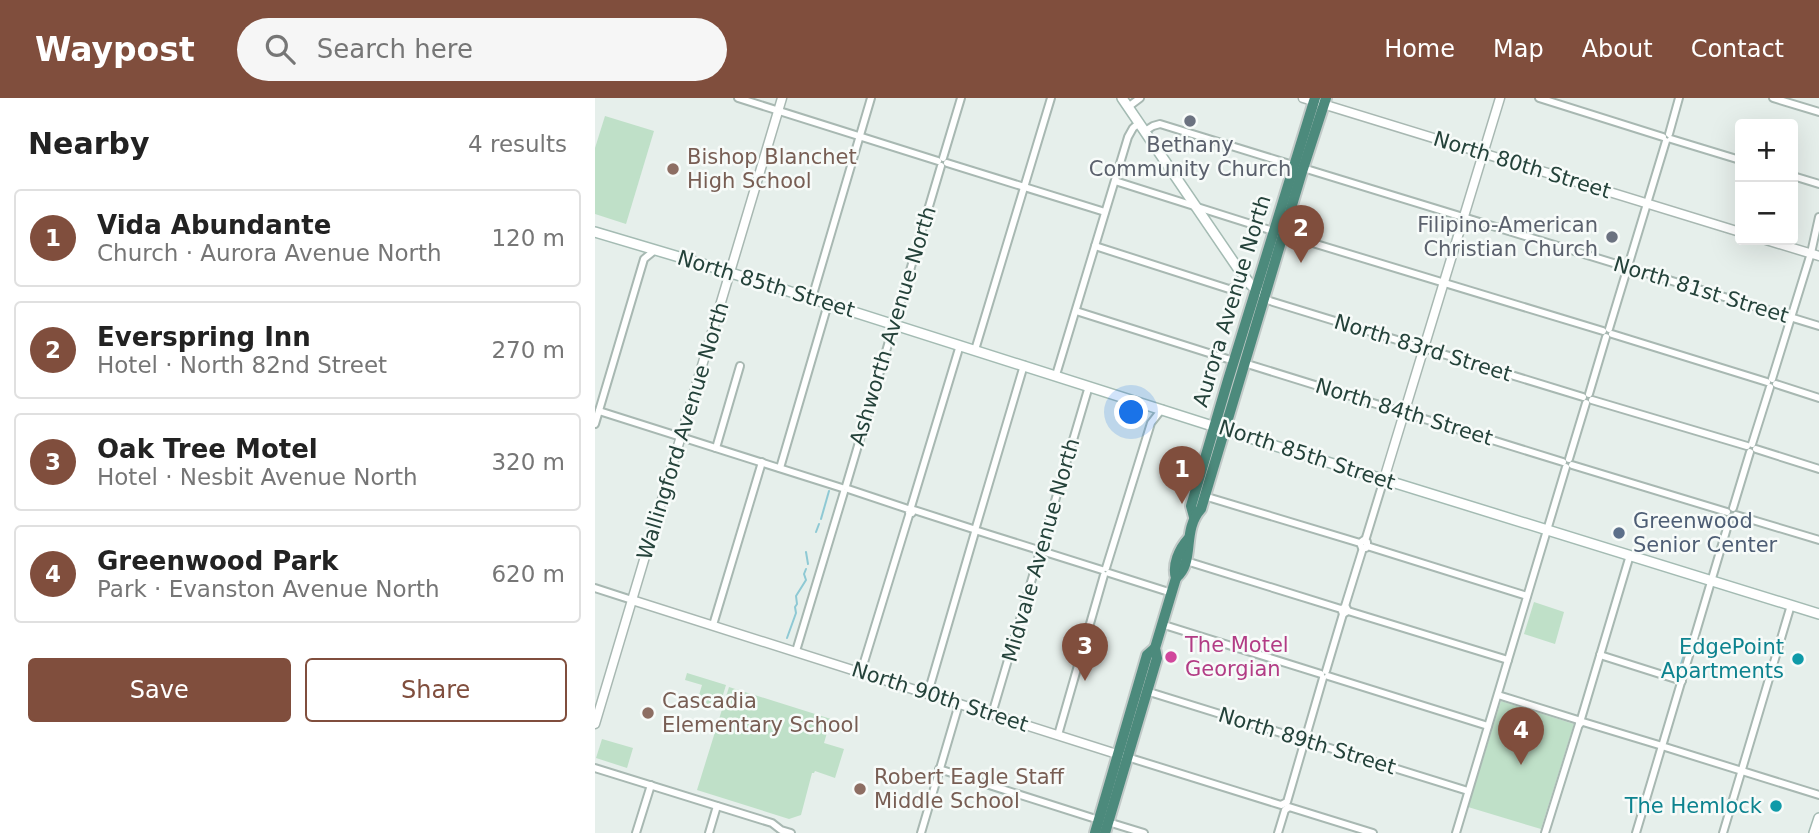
<!DOCTYPE html>
<meta charset="utf-8">
<style>
:root{--surface:#fff;--page:#f6f6f6;--text:#222;--muted:#767676;--line:#e0e0e0;--accent:#804e3d}
body{margin:0;font-family:"DejaVu Sans",sans-serif;background:var(--page);color:var(--text)}
.controls{position:absolute;right:21px;top:21px;display:grid;overflow:hidden;border-radius:7px;box-shadow:0 7px 28px #0002}
.controls button{width:63px;height:63px;display:grid;place-items:center;padding:0;border:0;border-bottom:2px solid var(--line);background:var(--surface);color:var(--text);font:35px sans-serif}
.you{position:absolute;left:537px;top:315px;width:24px;height:24px;margin:-18px;border:5px solid #fff;border-radius:50%;background:#1a73e8;box-shadow:0 0 0 10px #1a73e833}
.badge{display:grid;place-items:center;width:46px;height:46px;border-radius:50%;background:var(--accent);color:#fff;font-size:23px;font-weight:700}
.pin{position:absolute;translate:-50% -58px;filter:drop-shadow(0 2px 4px #0008)}
.pin::after{content:'';position:absolute;top:37px;width:24px;height:21px;background:inherit;clip-path:polygon(0 0,100% 0,50% 100%)}
.list{margin:0;padding:0;list-style:none}
h2{display:flex;justify-content:space-between;align-items:center;height:91px;margin:0;padding:0 28px;font-size:30px}
h2 small{font-size:23px;font-weight:400;color:var(--muted)}
.list li{display:grid;grid-template-columns:46px 1fr auto;gap:21px;align-items:center;box-sizing:border-box;height:98px;margin:0 14px 14px;padding:0 14px;border:2px solid var(--line);border-radius:7px}
.list b{display:block;font-size:26px;white-space:nowrap}
.list p{margin:0;font-size:23px;white-space:nowrap;color:var(--muted)}
.list em{font-size:23px;font-style:normal;color:var(--muted)}
.actions{display:flex;gap:14px;padding:21px 28px}
.actions a{flex:1;padding:16px 0;border:2px solid var(--accent);border-radius:7px;text-align:center;font-size:24px;color:var(--accent)}
.actions .main{background:var(--accent);color:#fff}
.icon{flex:none;width:38px;height:38px;fill:none;stroke:currentColor;stroke-width:2;stroke-linecap:round;stroke-linejoin:round}
.map{position:relative;flex:none;width:1224px;height:735px;overflow:hidden}
header{display:flex;align-items:center;gap:42px;box-sizing:border-box;height:98px;padding:0 35px;background:var(--accent);color:#fff}
header strong{font-size:33px}
nav{display:flex;gap:38px;margin-inline-start:auto;font-size:24px}
.search{width:490px;height:63px;background:var(--page);display:flex;align-items:center;gap:18px;box-sizing:border-box;padding:0 24px;border-radius:38px;color:var(--muted);font-size:26px}
main{display:flex}
aside{flex:1;background:var(--surface)}
.map>svg:first-child{display:block}
.green{fill:#bfe0c8}
.lines{fill:none;stroke-linecap:round;stroke-linejoin:round}
.stream{stroke:#8ec9d4;stroke-width:2}
.minor-casing{stroke:#a8b8b2;stroke-width:10}
.tertiary-casing{stroke:#a8b8b2;stroke-width:11}
.secondary-casing{stroke:#a4bbb3;stroke-width:12}
.trunk-casing{stroke:#c2cac8;stroke-width:14}
.minor{stroke:#fff;stroke-width:6}
.tertiary{stroke:#fff;stroke-width:8}
.secondary{stroke:#fff;stroke-width:9}
.trunk{stroke:#4c8a7c;stroke-width:10}
.worship-dot{fill:#6b7280;stroke:#f7fbf9;stroke-width:2.5}
.education-dot{fill:#8d6e63;stroke:#f7fbf9;stroke-width:2.5}
.service-dot{fill:#5c6f8a;stroke:#f7fbf9;stroke-width:2.5}
.hotel-dot{fill:#d1479c;stroke:#f7fbf9;stroke-width:2.5}
.culture-dot{fill:#0f9aa8;stroke:#f7fbf9;stroke-width:2.5}
.labels{text-anchor:middle;dominant-baseline:central;stroke-width:5;stroke-linejoin:round;paint-order:stroke}
.worship-label{font-size:21px;fill:#5b616d;stroke:#f7fbf9}
.education-label{font-size:21px;fill:#785e54;stroke:#f7fbf9;text-anchor:start}
.street-label{font-size:21px;fill:#24423a;stroke:#f7fbf9}
.service-label{font-size:21px;fill:#4e5e75;stroke:#f7fbf9;text-anchor:start}
.hotel-label{font-size:21px;fill:#b23c85;stroke:#f7fbf9;text-anchor:start}
.culture-label{font-size:21px;fill:#0d838f;stroke:#f7fbf9;text-anchor:end}
</style>
<header>
<strong>Waypost</strong>
<div class="search"><svg class="icon" aria-label="search" viewBox="0 0 24 24"><circle cx="10" cy="10" r="6"/><path d="M15 15l6 6"/></svg>Search here</div>
<nav><a>Home</a><a>Map</a><a>About</a><a>Contact</a></nav>
</header>
<main>
<aside>
<h2>Nearby<small>4 results</small></h2>
<ul class="list">
<li><span class="badge">1</span><div><b>Vida Abundante</b><p>Church · Aurora Avenue North</p></div><em>120 m</em></li>
<li><span class="badge">2</span><div><b>Everspring Inn</b><p>Hotel · North 82nd Street</p></div><em>270 m</em></li>
<li><span class="badge">3</span><div><b>Oak Tree Motel</b><p>Hotel · Nesbit Avenue North</p></div><em>320 m</em></li>
<li><span class="badge">4</span><div><b>Greenwood Park</b><p>Park · Evanston Avenue North</p></div><em>620 m</em></li>
</ul>
<div class="actions"><a class="main">Save</a><a>Share</a></div>
</aside>
<div class="map">
<svg width="1224" height="735" viewBox="0 0 1224 735">
<rect width="100%" height="100%" fill="#e6efeb"/>
<g class="green">
<polygon points="10,18 59,33 31,126 0,116 0,50"/>
<polygon points="939,504 969,514 960,546 929,536"/>
<polygon points="92,575 131,587 124,610 102,604 107,587 90,582"/>
<polygon points="134,589 236,621 229,645 249,651 240,680 220,673 219,675 217,675 206,717 194,721 102,692"/>
<polygon points="906,603 979,626 946,731 873,709"/>
<polygon points="7,641 38,650 32,670 1,660"/>
</g>
<g class="lines">
<g class="stream">
<polyline points="226,421 234,393"/>
<polyline points="221,434 224,426"/>
<polyline points="211,454 213,466"/>
<polyline points="192,540 201,515 200,509 202,506 201,498 211,482 209,476 211,471"/>
<polyline points="1083,575 1090,554"/>
</g>
<defs>
<g id="minor">
<polyline points="143,0 343,63"/>
<polyline points="944,0 1068,39"/>
<polyline points="1178,0 1224,14"/>
<polyline points="533,9 545,0"/>
<polyline points="550,33 558,28 565,26 698,67"/>
<polyline points="1074,36 1084,0"/>
<polyline points="1076,41 1145,62"/>
<polyline points="348,60 366,0"/>
<polyline points="352,65 510,114"/>
<polyline points="708,70 1224,228"/>
<polyline points="1198,78 1224,86"/>
<polyline points="520,83 678,133"/>
<polyline points="688,136 1008,233"/>
<polyline points="500,148 634,191 654,185"/>
<polyline points="669,199 675,203 988,299"/>
<polyline points="217,200 276,0"/>
<polyline points="481,213 639,263"/>
<polyline points="1014,231 1071,43"/>
<polyline points="1017,236 1172,284"/>
<polyline points="380,252 456,0"/>
<polyline points="649,265 968,364"/>
<polyline points="461,277 533,39 538,30 544,25"/>
<polyline points="1177,281 1216,155 1224,119"/>
<polyline points="1181,286 1224,300"/>
<polyline points="994,296 1011,239"/>
<polyline points="997,302 1152,348"/>
<polyline points="4,313 247,390"/>
<polyline points="0,326 49,161 60,152"/>
<polyline points="1157,346 1175,289"/>
<polyline points="121,350 145,268"/>
<polyline points="1161,351 1224,371"/>
<polyline points="974,361 991,305"/>
<polyline points="977,367 1132,414"/>
<polyline points="185,370 233,206"/>
<polyline points="251,388 346,68"/>
<polyline points="253,391 313,411 314,414 317,415"/>
<polyline points="609,398 765,445 769,442 772,444 772,448 771,450 767,450 765,445"/>
<polyline points="316,409 365,247"/>
<polyline points="1138,410 1155,354"/>
<polyline points="319,412 378,431"/>
<polyline points="1141,417 1224,442"/>
<polyline points="381,429 429,267"/>
<polyline points="383,433 507,472"/>
<polyline points="770,443 789,381"/>
<polyline points="772,448 932,498"/>
<polyline points="591,463 746,511 751,509 753,513 748,516 746,511"/>
<polyline points="511,470 556,325 567,311"/>
<polyline points="514,475 577,495"/>
<polyline points="0,490 37,502"/>
<polyline points="750,508 768,450"/>
<polyline points="753,513 913,562"/>
<polyline points="566,526 726,576"/>
<polyline points="118,527 167,364"/>
<polyline points="201,553 249,394"/>
<polyline points="1005,557 1087,583"/>
<polyline points="731,573 748,516"/>
<polyline points="266,574 315,414"/>
<polyline points="733,578 893,628"/>
<polyline points="551,593 873,693"/>
<polyline points="333,595 380,434"/>
<polyline points="903,597 983,622 985,626"/>
<polyline points="397,616 494,288"/>
<polyline points="986,621 1035,457"/>
<polyline points="988,624 1064,647"/>
<polyline points="463,637 509,477"/>
<polyline points="1068,645 1135,420"/>
<polyline points="1070,649 1224,697"/>
<polyline points="532,659 686,707 692,704 728,580"/>
<polyline points="0,670 177,725 186,732 196,735"/>
<polyline points="344,671 504,722"/>
<polyline points="513,724 549,735"/>
<polyline points="41,735 56,687"/>
<polyline points="114,735 122,708"/>
<polyline points="326,735 364,606"/>
<polyline points="683,735 690,712 694,709 778,735"/>
<polyline points="861,735 971,369"/>
<polyline points="950,735 984,626"/>
<polyline points="1041,735 1066,651"/>
<polyline points="1128,735 1196,507"/>
</g>
<g id="tertiary">
<polyline points="708,0 1145,134"/>
<polyline points="1171,142 1224,158"/>
<polyline points="789,381 905,0"/>
<polyline points="37,502 528,658"/>
<polyline points="0,626 187,0"/>
</g>
<g id="secondary">
<polyline points="527,0 642,169 656,187 665,195"/>
<polyline points="0,134 111,167 674,346 1224,516"/>
<polyline points="1219,735 1224,720"/>
</g>
<g id="trunk">
<polyline points="599,419 596,408 633,282 720,0"/>
<path d="M581 480C601 463 586 433 606 411L706 77 731 0"/>
<polyline points="500,735 552,557 560,550"/>
<path d="M510 735 562 560 560 550 581 480C577 467 584 451 593 441"/>
</g>
</defs>
<use href="#minor" class="minor-casing"/>
<use href="#tertiary" class="tertiary-casing"/>
<use href="#secondary" class="secondary-casing"/>
<use href="#trunk" class="trunk-casing"/>
<use href="#minor" class="minor"/>
<use href="#tertiary" class="tertiary"/>
<use href="#secondary" class="secondary"/>
<use href="#trunk" class="trunk"/>
</g>
<g class="worship-dot">
<circle cx="595" cy="23" r="7"/>
<circle cx="1017" cy="139" r="7"/>
</g>
<g class="education-dot">
<circle cx="78" cy="71" r="7"/>
<circle cx="53" cy="615" r="7"/>
<circle cx="265" cy="691" r="7"/>
</g>
<circle class="service-dot" cx="1024" cy="435" r="7"/>
<circle class="hotel-dot" cx="576" cy="559" r="7"/>
<g class="culture-dot">
<circle cx="1203" cy="561" r="7"/>
<circle cx="1181" cy="708" r="7"/>
</g>
<g class="labels">
<g class="worship-label">
<text x="595" y="47">Bethany<tspan x="595" dy="24">Community Church</tspan></text>
<text x="1003" y="127" text-anchor="end">Filipino-American<tspan x="1003" dy="24">Christian Church</tspan></text>
</g>
<g class="education-label">
<text x="92" y="59">Bishop Blanchet<tspan x="92" dy="24">High School</tspan></text>
<text x="67" y="603">Cascadia<tspan x="67" dy="24">Elementary School</tspan></text>
<text x="279" y="679">Robert Eagle Staff<tspan x="279" dy="24">Middle School</tspan></text>
</g>
<g class="street-label">
<text transform="translate(927 67) rotate(17)">North 80th Street</text>
<text transform="translate(171 186) rotate(17)">North 85th Street</text>
<text transform="translate(1106 192) rotate(17)">North 81st Street</text>
<text transform="translate(637 203) rotate(-73)">Aurora Avenue North</text>
<text transform="translate(298 228) rotate(-73)">Ashworth Avenue North</text>
<text transform="translate(828 250) rotate(17)">North 83rd Street</text>
<text transform="translate(809 314) rotate(17)">North 84th Street</text>
<text transform="translate(88 333) rotate(-73)">Wallingford Avenue North</text>
<text transform="translate(712 357) rotate(18)">North 85th Street</text>
<text transform="translate(446 452) rotate(-74)">Midvale Avenue North</text>
<text transform="translate(345 599) rotate(18)">North 90th Street</text>
<text transform="translate(712 643) rotate(17)">North 89th Street</text>
</g>
<g class="service-label">
<text x="1038" y="423">Greenwood<tspan x="1038" dy="24">Senior Center</tspan></text>
</g>
<g class="hotel-label">
<text x="590" y="547">The Motel<tspan x="590" dy="24">Georgian</tspan></text>
</g>
<g class="culture-label">
<text x="1189" y="549">EdgePoint<tspan x="1189" dy="24">Apartments</tspan></text>
<text x="1167" y="708">The Hemlock</text>
</g>
</g>
</svg>
<div class="controls">
<button>+</button>
<button>−</button>
</div>
<div class="you"></div>
<div class="pin badge" style="left:587px;top:406px">1</div>
<div class="pin badge" style="left:706px;top:165px">2</div>
<div class="pin badge" style="left:490px;top:583px">3</div>
<div class="pin badge" style="left:926px;top:667px">4</div>
</div>
</main>
